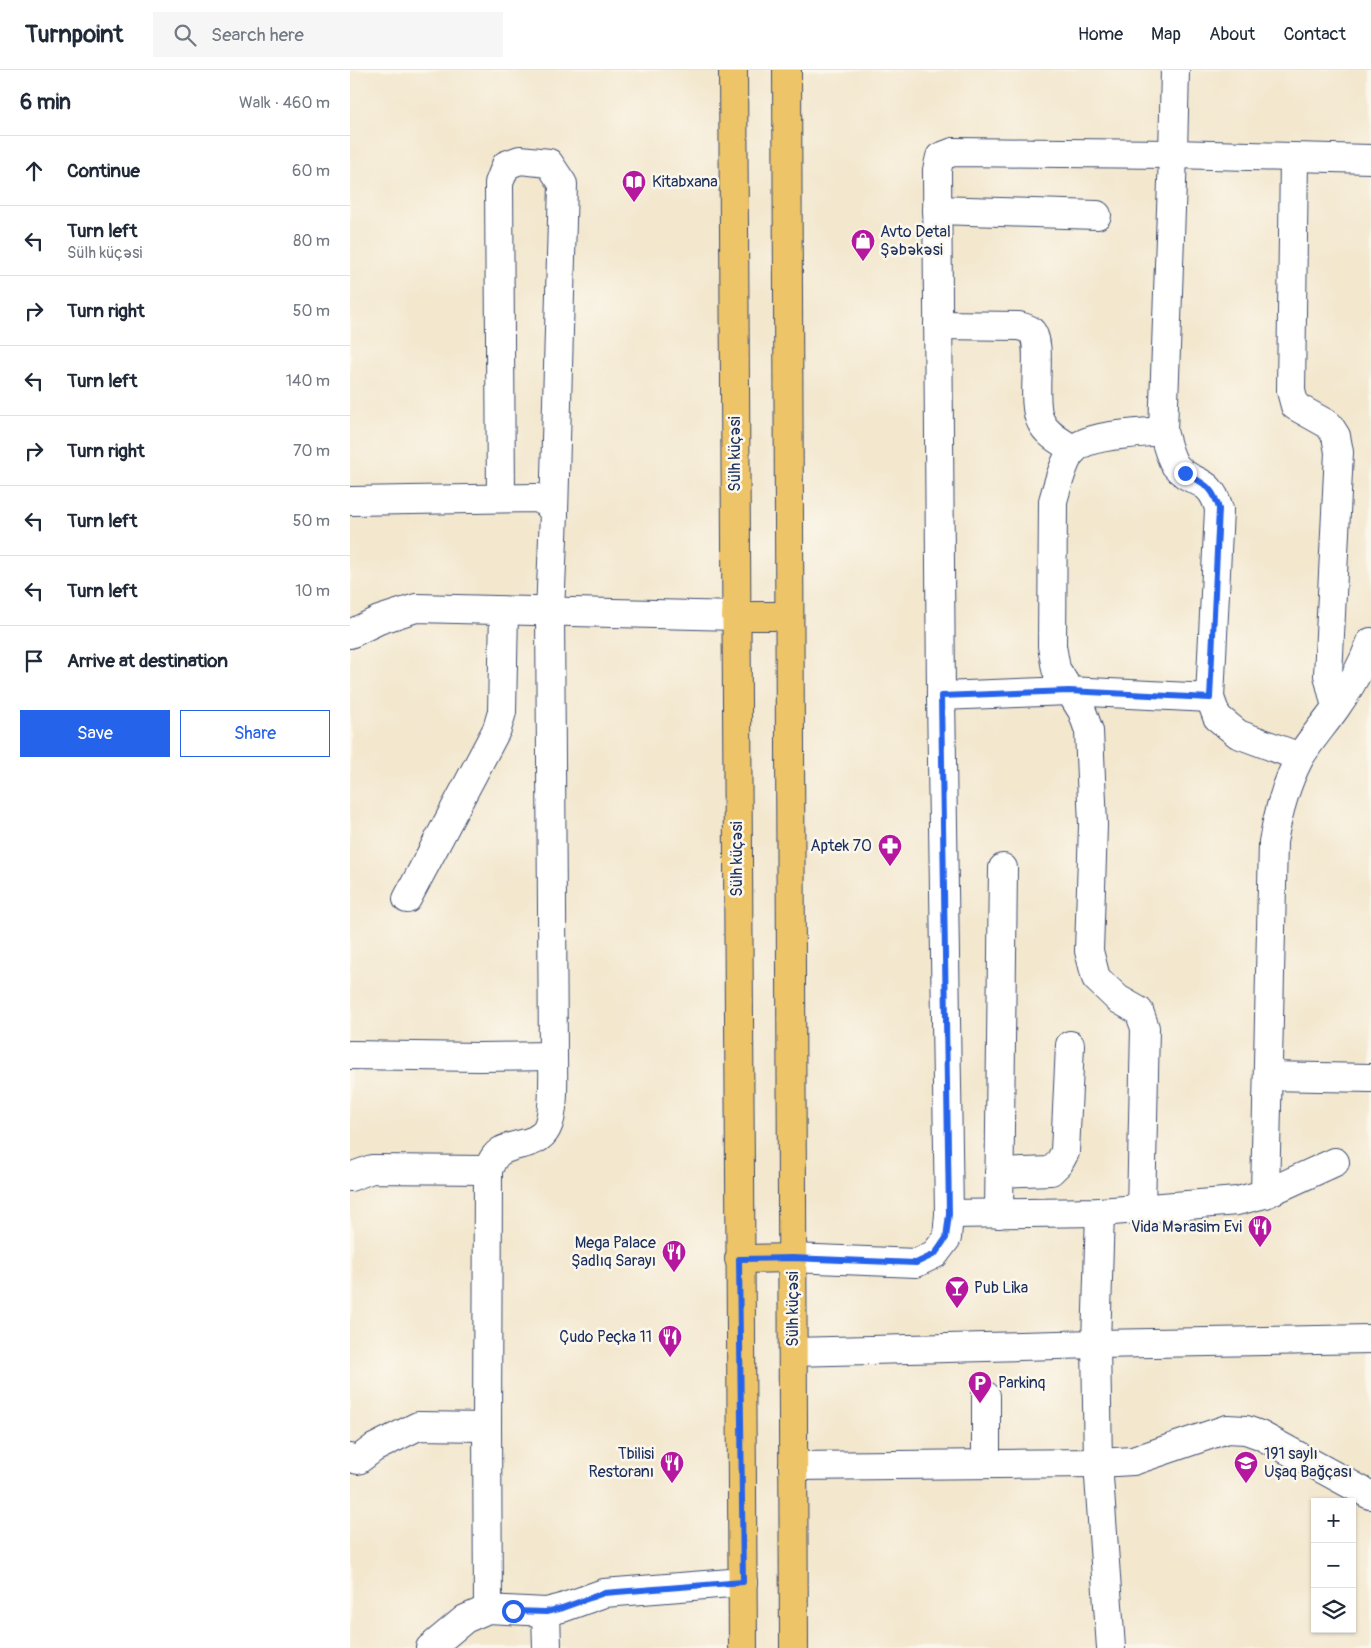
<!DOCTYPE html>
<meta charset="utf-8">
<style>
:root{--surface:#fff;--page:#f6f6f7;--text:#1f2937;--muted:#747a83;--line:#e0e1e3;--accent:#2563eb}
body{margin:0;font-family:Pangolin,sans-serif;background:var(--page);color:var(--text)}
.controls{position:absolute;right:15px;bottom:15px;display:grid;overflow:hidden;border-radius:0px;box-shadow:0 1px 4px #0004}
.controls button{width:45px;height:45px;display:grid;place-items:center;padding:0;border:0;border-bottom:1px solid var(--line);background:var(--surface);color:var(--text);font:25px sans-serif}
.stop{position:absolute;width:15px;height:15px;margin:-11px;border:4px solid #2563eb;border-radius:50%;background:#fff}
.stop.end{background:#2563eb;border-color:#fff;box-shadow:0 1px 5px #0008}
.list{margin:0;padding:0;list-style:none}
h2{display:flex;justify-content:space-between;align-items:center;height:65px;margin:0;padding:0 20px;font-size:21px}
h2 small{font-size:16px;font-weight:400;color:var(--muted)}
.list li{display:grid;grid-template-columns:32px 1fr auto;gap:15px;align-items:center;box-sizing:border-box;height:70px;padding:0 20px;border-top:1px solid var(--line)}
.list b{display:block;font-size:19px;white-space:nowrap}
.list p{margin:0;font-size:16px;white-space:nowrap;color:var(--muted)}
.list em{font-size:16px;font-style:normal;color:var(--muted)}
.actions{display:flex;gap:10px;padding:15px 20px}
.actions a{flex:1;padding:11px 0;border:1px solid var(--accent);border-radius:0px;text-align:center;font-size:18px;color:var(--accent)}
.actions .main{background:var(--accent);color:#fff}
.icon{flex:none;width:28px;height:28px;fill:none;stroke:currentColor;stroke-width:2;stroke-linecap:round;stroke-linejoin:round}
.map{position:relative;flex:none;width:1021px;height:1578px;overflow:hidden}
header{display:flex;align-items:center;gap:30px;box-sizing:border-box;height:70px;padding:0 25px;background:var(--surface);border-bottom:1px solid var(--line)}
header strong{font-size:24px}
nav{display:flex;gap:28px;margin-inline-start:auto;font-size:18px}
.search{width:350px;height:45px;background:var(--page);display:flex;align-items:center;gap:12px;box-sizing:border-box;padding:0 18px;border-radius:0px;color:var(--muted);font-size:19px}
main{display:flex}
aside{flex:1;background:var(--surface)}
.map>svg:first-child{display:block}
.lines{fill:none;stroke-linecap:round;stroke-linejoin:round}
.minor-casing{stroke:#3b4b6f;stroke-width:30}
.major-casing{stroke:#3b4b6f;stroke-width:30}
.minor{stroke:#fff;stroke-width:28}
.major{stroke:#eec469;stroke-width:28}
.route{stroke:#2563eb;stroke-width:6}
.labels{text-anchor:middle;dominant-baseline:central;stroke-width:5;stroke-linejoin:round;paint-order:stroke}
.poi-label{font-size:16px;fill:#1b2f5e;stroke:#fbf7ec;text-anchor:start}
.street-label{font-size:16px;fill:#1b2f5e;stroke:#fbf7ec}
</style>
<header>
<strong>Turnpoint</strong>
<div class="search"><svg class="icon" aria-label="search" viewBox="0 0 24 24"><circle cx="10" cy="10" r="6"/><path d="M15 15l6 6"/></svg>Search here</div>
<nav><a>Home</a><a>Map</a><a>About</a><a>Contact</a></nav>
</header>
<main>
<aside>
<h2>6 min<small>Walk · 460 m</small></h2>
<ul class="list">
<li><svg class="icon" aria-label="ahead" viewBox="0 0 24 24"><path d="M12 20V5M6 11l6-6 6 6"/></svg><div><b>Continue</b></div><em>60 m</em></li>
<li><svg class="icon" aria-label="left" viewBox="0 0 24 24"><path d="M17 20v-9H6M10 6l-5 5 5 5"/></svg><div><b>Turn left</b><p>Sülh küçəsi</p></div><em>80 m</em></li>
<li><svg class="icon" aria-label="right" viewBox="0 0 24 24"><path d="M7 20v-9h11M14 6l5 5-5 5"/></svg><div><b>Turn right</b></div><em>50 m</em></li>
<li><svg class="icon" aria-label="left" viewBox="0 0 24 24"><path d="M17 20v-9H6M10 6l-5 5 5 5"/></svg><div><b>Turn left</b></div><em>140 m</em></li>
<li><svg class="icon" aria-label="right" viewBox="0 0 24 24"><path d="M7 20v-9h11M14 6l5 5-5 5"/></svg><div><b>Turn right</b></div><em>70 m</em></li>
<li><svg class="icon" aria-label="left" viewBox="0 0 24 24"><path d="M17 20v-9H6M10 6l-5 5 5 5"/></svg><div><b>Turn left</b></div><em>50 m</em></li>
<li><svg class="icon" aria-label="left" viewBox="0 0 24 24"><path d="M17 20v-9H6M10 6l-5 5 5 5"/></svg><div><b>Turn left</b></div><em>10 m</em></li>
<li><svg class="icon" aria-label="arrive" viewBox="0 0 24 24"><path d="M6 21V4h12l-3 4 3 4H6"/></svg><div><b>Arrive at destination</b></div></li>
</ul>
<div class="actions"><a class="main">Save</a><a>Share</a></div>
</aside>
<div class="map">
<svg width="1021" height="1578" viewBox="0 0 1021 1578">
<rect width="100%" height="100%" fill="#fbf7ec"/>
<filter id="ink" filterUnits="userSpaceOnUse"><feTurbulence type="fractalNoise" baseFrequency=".02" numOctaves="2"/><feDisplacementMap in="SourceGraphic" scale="10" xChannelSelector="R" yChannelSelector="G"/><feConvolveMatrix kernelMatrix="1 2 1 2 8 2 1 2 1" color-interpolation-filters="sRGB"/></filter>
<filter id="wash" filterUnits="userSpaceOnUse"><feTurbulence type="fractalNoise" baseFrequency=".0096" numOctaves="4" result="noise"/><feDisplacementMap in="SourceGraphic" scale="20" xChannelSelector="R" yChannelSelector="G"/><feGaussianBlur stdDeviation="1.12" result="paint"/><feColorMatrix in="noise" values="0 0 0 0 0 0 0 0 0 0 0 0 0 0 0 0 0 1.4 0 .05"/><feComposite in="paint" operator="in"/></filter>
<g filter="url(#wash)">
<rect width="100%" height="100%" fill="#f3e7ce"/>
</g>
<g filter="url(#ink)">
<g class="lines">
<defs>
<g id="minor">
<polyline points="944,88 941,321 945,336 979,355 986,366 989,382 978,605 986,637"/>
<polyline points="587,140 747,145"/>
<path d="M588 255 669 256C672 257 677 258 680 260 695 272 679 331 691 352 697 365 712 372 724 380"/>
<polyline points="151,428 149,113 156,95 170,90 199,93 213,114 204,443"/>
<path d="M0 431 187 428 197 433 204 443 200 543 203 986C203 1004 205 1043 197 1058 188 1076 167 1072 151 1081 144 1085 141 1093 138 1100L137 1357 138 1539"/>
<polyline points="0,564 29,550 66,538 386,546"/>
<path d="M591 626 719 621 860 628 869 439C860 405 841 416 825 395 819 386 816 372 813 361L823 84 825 0"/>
<polyline points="860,628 867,647 888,664 950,687"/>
<polyline points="57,829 147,659 152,642 154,541"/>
<polyline points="0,985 129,987 203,986"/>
<polyline points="918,1006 1021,1008"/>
<polyline points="649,1103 701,1101 709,1093 715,1082 720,975"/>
<polyline points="0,1107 22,1099 138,1100"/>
<path d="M915 1124 923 772C928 743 935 716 949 689 959 671 973 656 985 639 1000 618 1012 596 1021 572"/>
<path d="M791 1140 795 958 789 941 768 929 746 908 739 881 743 755 739 661 732 641 706 599 702 576 703 431C707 417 714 390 723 380 738 364 792 363 813 361"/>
<polyline points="750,1142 746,1274 748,1393 761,1578"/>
<polyline points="599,1144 750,1142 887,1131 915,1124 985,1092"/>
<polyline points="649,1144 653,798"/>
<polyline points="442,1188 566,1193 585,1184 597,1168 599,1144 591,626 587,100 590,87 603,82 823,84 1021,89"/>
<polyline points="443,1282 746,1274 1021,1269"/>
<polyline points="0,1388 8,1390 24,1378 68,1356 137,1357"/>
<polyline points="636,1394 636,1326"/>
<polyline points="443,1396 748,1393 783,1391 877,1359 896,1360 910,1365 1020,1425"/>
<polyline points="196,1542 197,1578"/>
<polyline points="80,1578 115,1549 138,1539 196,1542 212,1538 254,1523 393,1512"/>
</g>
<g id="major">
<polyline points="383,0 393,1578"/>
<polyline points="437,0 444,1578"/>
<polyline points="386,546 439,546"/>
<polyline points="389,1189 442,1188"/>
</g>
</defs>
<use href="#minor" class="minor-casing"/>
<use href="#major" class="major-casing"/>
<use href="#minor" class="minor"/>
<use href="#major" class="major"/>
</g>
</g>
<g class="lines" filter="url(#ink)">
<path class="route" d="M163 1541 196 1542 212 1538 254 1523 393 1512 389 1189 442 1188 566 1193 585 1184 596 1168 599 1144 591 626 719 621 860 628 869 439C863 416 854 414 835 403"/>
</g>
<defs>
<symbol id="library-pin" viewBox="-11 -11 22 30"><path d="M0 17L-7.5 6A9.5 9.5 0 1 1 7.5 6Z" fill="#b5179e" stroke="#fbf7ec"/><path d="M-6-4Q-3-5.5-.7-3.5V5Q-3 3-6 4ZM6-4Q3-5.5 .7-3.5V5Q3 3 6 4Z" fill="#fff"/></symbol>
<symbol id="shop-pin" viewBox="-11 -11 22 30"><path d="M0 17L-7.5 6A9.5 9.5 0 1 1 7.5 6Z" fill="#b5179e" stroke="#fbf7ec"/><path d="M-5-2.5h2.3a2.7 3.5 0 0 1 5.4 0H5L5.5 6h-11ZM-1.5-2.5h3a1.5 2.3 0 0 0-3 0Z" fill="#fff"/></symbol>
<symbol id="pharmacy-pin" viewBox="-11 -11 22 30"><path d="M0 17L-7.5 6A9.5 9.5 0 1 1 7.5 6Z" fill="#b5179e" stroke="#fbf7ec"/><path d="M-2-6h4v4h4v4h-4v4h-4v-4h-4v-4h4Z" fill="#fff"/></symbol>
<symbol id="restaurant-pin" viewBox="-11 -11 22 30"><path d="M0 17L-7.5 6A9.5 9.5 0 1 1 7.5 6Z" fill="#b5179e" stroke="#fbf7ec"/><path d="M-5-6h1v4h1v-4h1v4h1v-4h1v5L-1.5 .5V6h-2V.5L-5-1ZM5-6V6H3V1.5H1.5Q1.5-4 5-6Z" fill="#fff"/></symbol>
<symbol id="bar-pin" viewBox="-11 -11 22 30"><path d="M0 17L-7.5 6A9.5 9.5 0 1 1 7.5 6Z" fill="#b5179e" stroke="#fbf7ec"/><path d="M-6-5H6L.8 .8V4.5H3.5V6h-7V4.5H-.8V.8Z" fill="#fff"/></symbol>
<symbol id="parking-pin" viewBox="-11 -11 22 30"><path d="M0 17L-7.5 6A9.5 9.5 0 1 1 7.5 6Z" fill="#b5179e" stroke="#fbf7ec"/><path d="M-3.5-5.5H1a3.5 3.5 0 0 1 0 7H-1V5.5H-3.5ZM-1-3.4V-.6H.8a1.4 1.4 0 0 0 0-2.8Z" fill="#fff"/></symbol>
<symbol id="school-pin" viewBox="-11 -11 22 30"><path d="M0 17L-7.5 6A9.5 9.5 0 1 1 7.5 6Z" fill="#b5179e" stroke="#fbf7ec"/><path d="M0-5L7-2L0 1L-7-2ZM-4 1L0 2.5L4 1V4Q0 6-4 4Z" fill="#fff"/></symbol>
</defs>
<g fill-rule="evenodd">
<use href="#library-pin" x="270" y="98" width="28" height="38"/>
<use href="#shop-pin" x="499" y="157" width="28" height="38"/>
<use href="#pharmacy-pin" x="526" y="762" width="28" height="38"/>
<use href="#restaurant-pin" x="896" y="1143" width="28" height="38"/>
<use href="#restaurant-pin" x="310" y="1168" width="28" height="38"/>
<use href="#bar-pin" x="593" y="1204" width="28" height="38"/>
<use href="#restaurant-pin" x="306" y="1253" width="28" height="38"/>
<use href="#parking-pin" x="616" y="1299" width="28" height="38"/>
<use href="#restaurant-pin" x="308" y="1379" width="28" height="38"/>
<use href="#school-pin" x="882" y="1379" width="28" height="38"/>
</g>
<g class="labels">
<g class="poi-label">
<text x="302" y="112">Kitabxana</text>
<text x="530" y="162">Avto Detal<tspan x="530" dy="18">Şəbəkəsi</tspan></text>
<text x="522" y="776" text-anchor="end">Aptek 70</text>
<text x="892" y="1157" text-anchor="end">Vida Mərasim Evi</text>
<text x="306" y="1173" text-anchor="end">Mega Palace<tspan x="306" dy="18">Şadlıq Sarayı</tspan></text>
<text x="624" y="1218">Pub Lika</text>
<text x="302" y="1267" text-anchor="end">Çudo Peçka 11</text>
<text x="648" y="1313">Parkinq</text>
<text x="304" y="1384" text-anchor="end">Tbilisi<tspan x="304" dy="18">Restoranı</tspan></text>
<text x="914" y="1384">191 saylı<tspan x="914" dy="18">Uşaq Bağçası</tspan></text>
</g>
<g class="street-label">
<text transform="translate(385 384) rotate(-90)">Sülh küçəsi</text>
<text transform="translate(387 789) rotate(-90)">Sülh küçəsi</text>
<text transform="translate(443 1239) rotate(-90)">Sülh küçəsi</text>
</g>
</g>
</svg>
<div class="controls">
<button>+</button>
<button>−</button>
<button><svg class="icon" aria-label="layers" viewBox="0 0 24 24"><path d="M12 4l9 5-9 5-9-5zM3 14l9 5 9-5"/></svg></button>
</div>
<div class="stop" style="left:163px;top:1541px"></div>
<div class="stop end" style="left:835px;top:403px"></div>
</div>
</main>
